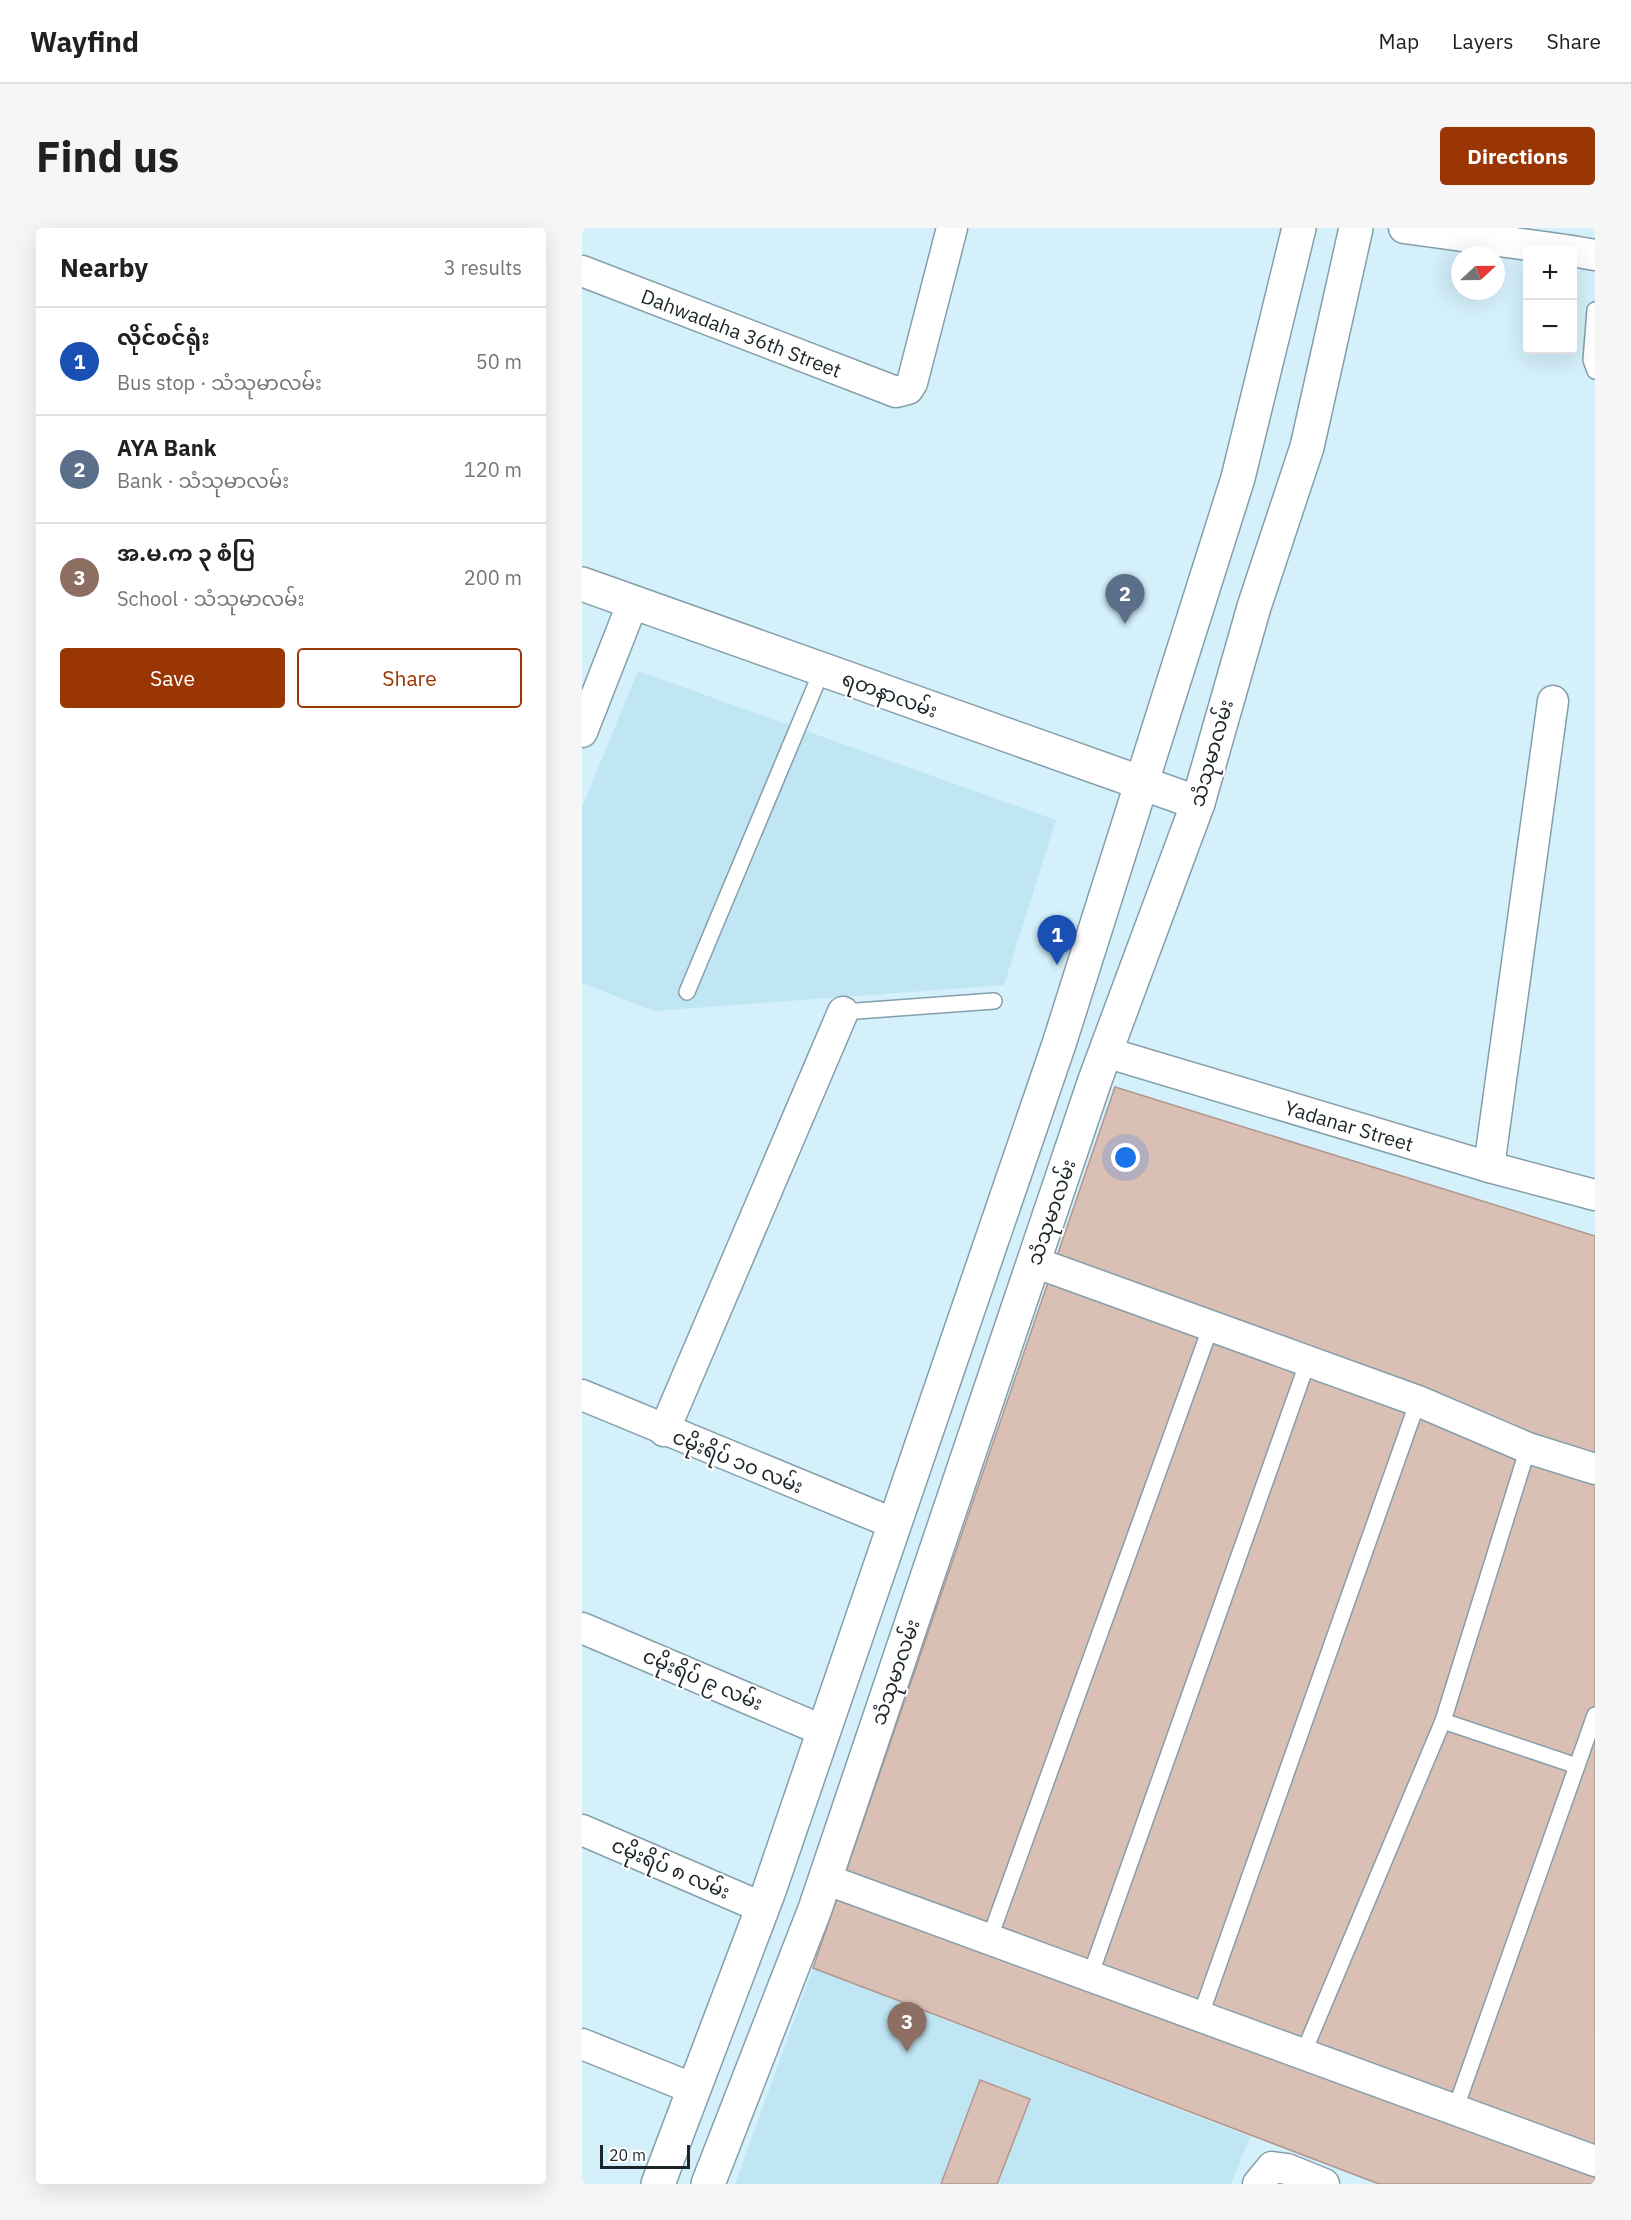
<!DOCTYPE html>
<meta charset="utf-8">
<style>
:root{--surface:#fff;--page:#f6f6f6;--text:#202124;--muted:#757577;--line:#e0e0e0;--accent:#9a3603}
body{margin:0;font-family:"IBM Plex Sans","Noto Sans Myanmar",sans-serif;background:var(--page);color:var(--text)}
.controls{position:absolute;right:18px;top:18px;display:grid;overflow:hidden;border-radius:6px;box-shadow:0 6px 24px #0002}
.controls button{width:54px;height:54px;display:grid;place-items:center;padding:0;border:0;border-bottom:2px solid var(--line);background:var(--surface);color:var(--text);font:30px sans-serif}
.compass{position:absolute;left:869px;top:18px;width:54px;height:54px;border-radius:50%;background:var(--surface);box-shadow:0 6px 24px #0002;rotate:68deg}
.scale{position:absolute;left:18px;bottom:15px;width:90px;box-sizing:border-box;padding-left:6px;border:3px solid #1c262a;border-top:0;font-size:16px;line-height:21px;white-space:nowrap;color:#1c262a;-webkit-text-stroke:4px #fff;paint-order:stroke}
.you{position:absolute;left:544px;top:930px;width:21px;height:21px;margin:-15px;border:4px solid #fff;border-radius:50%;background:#1a73e8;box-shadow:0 0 0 9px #1a73e833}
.badge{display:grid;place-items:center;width:39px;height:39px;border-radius:50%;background:var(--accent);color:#fff;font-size:20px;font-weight:700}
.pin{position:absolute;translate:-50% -50px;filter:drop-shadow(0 2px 3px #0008)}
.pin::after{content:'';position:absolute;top:32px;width:21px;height:18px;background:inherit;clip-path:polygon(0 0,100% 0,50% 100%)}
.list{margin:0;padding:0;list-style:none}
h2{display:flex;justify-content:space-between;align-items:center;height:78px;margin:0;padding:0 24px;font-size:26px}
h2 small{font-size:20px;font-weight:400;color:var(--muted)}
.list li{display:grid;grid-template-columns:39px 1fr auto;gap:18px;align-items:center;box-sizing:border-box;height:108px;padding:0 24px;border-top:2px solid var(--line)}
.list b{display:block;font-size:22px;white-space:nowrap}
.list p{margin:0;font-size:20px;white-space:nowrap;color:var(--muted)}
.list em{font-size:20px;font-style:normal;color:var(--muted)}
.actions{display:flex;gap:12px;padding:18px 24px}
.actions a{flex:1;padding:14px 0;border:2px solid var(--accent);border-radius:6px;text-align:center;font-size:21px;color:var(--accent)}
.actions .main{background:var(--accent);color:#fff}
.map{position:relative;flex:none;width:1013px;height:1956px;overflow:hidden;border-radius:6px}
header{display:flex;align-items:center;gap:36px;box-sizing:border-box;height:84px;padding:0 30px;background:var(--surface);border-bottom:2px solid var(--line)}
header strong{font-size:28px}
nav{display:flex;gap:33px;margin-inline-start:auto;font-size:21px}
.intro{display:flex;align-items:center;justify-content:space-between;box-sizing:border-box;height:144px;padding:0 36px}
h1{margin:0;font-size:42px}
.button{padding:15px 27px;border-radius:6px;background:var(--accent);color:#fff;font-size:21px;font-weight:700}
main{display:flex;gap:36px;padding:0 36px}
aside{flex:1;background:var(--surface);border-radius:6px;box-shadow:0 6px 24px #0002}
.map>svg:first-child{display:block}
.built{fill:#c0e6f4}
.building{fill:#dabfb5;stroke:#b1978e;stroke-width:1.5}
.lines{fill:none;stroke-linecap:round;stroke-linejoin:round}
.lane-casing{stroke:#859faa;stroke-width:18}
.street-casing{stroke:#859faa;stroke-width:33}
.secondary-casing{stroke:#859faa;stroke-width:36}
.primary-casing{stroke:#859faa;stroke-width:36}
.lane{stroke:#fff;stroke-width:15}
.street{stroke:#fff;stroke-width:30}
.secondary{stroke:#fff;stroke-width:33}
.primary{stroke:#fff;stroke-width:33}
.labels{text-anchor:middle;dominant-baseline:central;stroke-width:4.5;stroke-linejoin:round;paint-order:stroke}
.street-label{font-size:20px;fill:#1c262a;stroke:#fff}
</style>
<header>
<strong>Wayfind</strong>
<nav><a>Map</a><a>Layers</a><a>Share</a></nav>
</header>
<div class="intro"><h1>Find us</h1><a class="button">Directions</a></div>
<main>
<aside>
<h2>Nearby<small>3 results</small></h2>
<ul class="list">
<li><span class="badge" style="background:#1a4fb4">1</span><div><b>လိုင်စင်ရုံး</b><p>Bus stop · သံသုမာလမ်း</p></div><em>50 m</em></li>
<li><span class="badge" style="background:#5c6f8a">2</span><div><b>AYA Bank</b><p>Bank · သံသုမာလမ်း</p></div><em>120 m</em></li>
<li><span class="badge" style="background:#8d6e63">3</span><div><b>အ.မ.က ၃ စံပြ</b><p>School · သံသုမာလမ်း</p></div><em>200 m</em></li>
</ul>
<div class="actions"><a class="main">Save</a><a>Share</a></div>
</aside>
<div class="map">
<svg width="1013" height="1956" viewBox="0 0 1013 1956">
<rect width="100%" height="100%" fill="#d4f0fb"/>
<g class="built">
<polygon points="56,443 474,592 422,757 72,783 0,755 0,579"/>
<polygon points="231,1740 668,1909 649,1956 153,1956"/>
</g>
<g class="building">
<polygon points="533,859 1013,1008 1013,1956 797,1956 231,1740"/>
<polygon points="398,1852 448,1871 415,1956 359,1956"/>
</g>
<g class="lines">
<defs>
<g id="lane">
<polyline points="1013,82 1009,132 1013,143"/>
<polyline points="105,764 240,442"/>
<polyline points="261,784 412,773"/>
<polyline points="861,1493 995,1538 1013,1487"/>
<polyline points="407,1712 629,1098"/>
<polyline points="508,1748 726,1133"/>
<polyline points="618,1789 836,1173"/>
<polyline points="721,1826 861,1493 946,1220"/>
<polyline points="873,1882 995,1538"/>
</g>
<g id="street">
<polyline points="822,0 984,22"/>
<polyline points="990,23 1013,27"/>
<path id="s1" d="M0 43 314 164 326 161 330 155 370 0"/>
<polyline points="0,504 51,374"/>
<path id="s2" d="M523 824 907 939 1013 967"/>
<polyline points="907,939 971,473"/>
<polyline points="452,1034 836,1173 946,1220 1013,1241"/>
<polyline points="0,1167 313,1296"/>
<polyline points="82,1203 261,784"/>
<polyline points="0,1400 242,1503"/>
<polyline points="0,1602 179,1679"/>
<polyline points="243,1651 1013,1933"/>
<polyline points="0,1816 112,1861"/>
<polyline points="676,1956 690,1939 705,1941 742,1956"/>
</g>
<polyline id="secondary" points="0,356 616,575"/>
<g id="primary">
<polyline points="76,1956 187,1663 477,816 656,250 717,0"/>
<polyline points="126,1956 233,1681 513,852 616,575 672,379 725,219 774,0"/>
</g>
</defs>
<use href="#lane" class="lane-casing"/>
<use href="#street" class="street-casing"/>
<use href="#secondary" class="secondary-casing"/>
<use href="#primary" class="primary-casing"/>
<use href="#lane" class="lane"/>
<use href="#street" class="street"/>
<use href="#secondary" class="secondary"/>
<use href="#primary" class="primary"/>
</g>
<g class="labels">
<g class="street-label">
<text stroke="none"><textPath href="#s1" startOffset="171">Dahwadaha 36th Street</textPath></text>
<text transform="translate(308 466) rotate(20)">ရတနာလမ်း</text>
<text transform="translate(629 525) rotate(-74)">သံသုမာလမ်း</text>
<text stroke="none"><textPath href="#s2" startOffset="255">Yadanar Street</textPath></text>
<text transform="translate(469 984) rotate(-71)">သံသုမာလမ်း</text>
<text transform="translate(156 1233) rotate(22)">ငမိုးရိပ် ၁၀ လမ်း</text>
<text transform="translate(313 1444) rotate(-71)">သံသုမာလမ်း</text>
<text transform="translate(121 1451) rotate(23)">ငမိုးရိပ် ၉ လမ်း</text>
<text transform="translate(89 1640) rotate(23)">ငမိုးရိပ် ၈ လမ်း</text>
</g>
</g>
</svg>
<div class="controls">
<button>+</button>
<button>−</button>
</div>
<svg class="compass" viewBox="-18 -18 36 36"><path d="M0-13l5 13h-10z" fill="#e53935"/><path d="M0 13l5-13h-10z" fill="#757577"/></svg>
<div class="scale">20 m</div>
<div class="you"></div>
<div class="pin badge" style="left:475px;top:737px;background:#1a4fb4">1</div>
<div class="pin badge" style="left:543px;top:396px;background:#5c6f8a">2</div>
<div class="pin badge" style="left:325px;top:1824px;background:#8d6e63">3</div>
</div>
</main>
